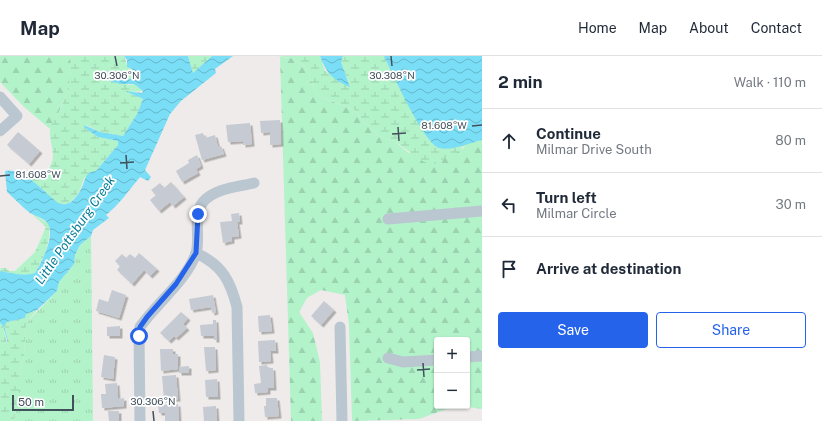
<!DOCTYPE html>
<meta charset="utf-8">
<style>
:root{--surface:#fff;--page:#f2f2f3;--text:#1f2937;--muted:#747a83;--line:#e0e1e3;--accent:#2563eb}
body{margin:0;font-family:"Public Sans",sans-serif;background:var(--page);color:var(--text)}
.controls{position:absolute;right:12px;bottom:12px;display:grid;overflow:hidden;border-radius:4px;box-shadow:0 1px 3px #0004}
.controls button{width:36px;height:36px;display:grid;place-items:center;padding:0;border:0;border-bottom:1px solid var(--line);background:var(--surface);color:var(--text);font:20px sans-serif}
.scale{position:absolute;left:12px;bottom:10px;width:62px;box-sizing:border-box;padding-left:4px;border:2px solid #42505b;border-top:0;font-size:11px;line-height:14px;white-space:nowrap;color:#42505b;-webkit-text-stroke:3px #fff;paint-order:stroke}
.stop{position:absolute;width:12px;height:12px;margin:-9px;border:3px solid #2563eb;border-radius:50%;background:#fff}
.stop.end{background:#2563eb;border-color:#fff;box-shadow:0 1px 4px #0008}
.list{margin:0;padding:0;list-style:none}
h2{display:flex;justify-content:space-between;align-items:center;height:52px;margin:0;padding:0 16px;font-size:17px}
h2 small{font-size:13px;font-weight:400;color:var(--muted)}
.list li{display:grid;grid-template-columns:26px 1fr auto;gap:12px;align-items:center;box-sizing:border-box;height:64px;padding:0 16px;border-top:1px solid var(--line)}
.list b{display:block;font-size:15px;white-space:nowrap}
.list p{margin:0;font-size:13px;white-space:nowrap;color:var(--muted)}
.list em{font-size:13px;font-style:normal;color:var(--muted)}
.actions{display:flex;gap:8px;padding:12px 16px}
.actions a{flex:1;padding:9px 0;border:1px solid var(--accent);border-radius:4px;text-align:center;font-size:14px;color:var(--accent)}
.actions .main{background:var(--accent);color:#fff}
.icon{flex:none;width:22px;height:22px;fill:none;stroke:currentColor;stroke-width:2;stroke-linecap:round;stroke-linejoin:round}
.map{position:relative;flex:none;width:482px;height:365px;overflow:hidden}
header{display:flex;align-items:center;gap:24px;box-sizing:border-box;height:56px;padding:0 20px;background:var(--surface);border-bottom:1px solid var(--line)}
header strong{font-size:19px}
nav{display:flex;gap:22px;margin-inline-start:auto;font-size:14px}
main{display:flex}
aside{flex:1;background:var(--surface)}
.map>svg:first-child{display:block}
.grass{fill:url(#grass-tufts)}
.forest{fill:url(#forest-firs)}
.wetland{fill:url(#wetland-marsh)}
.water{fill:url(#water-waves)}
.building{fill:#c6cad2;filter:url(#shadow)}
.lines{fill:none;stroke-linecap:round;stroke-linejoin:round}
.minor{stroke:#bac7d0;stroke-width:11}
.route{stroke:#2563eb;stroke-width:5}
.ticks{fill:none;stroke:#42505b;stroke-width:1.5}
.labels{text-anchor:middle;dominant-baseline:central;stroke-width:3.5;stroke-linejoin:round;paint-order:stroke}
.water-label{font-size:13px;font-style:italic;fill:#037c98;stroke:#fff}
.ticks-label{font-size:10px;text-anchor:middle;fill:#42505b;stroke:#fff;stroke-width:3.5;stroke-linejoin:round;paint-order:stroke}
</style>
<header>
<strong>Map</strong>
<nav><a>Home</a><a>Map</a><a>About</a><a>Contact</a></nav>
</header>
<main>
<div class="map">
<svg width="482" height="365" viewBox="0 0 482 365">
<defs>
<pattern id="grass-tufts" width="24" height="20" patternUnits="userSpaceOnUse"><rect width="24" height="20" fill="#b3f3ca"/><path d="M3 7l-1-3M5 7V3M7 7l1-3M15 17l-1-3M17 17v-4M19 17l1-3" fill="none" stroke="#9bd2b0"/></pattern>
<pattern id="forest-firs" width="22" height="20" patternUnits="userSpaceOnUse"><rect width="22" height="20" fill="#b3f3ca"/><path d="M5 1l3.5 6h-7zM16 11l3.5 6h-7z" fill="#9bd2b0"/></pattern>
<pattern id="wetland-marsh" width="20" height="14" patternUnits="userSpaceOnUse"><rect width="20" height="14" fill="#b3f3ca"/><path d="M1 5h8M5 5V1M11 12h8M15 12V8" fill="none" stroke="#9bd2b0"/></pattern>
<pattern id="water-waves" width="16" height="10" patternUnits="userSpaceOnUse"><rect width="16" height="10" fill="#7adef6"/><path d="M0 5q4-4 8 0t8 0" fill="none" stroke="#66b6ca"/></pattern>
<filter id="shadow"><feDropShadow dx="2.5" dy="2.5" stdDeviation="0" flood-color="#0004"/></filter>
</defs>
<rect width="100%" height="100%" fill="#efebeb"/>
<polygon class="grass" points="91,180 93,365 14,365 19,340 19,319 24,300 26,267 57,235 59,226 74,208 75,199 80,189"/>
<g class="forest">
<path d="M0 0H70C75 25 62 51 50 73L23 50 0 26Z"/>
<polygon points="280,1 291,2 303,9 309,18 314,33 320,41 355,54 361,63 379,80 394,85 409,97 463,93 466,88 482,84 482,353 461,350 467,350 467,284 437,284 437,350 455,350 419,363 352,365 349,269 345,239 321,234 307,242 299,256 313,277 320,306 322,365 291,365"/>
</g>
<g class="wetland">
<path d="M70 0H124L127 9 135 17 133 23 117 24 101 20 129 29 134 28 143 35 128 36 143 43 137 58 123 80 100 76 86 69 85 72 98 81 118 85V89L96 115 84 122C81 134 73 153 57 147L26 121 45 118C60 100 49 92 50 74 50 67 59 58 61 52 68 36 73 16 70 0Z"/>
<polygon points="188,0 212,0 193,17"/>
<polygon points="277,0 320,0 325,15 350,30 341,6 343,0 384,0 401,36 449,92 466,88 458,96 435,108 424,106 394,85 379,80 361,63 355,54 320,41 314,33 309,18 303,9 291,2"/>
<path d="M30 156 49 168C51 186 44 202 35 217L29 219H20L0 215 1 212H6L9 215H15L35 196 46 171Z"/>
<polygon points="37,254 26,267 24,300 19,319 19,340 14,365 0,365 0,267 3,270 7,287 8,284 4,269 7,266 25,262 26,258"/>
</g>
<g class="water">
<path d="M124 0H188L193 17 212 0H233L215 13 216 17 181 45 170 58 145 114 151 121 148 125 140 121C129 134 119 149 106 159L109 162 93 174 91 180 80 189 75 199 74 208 59 226 57 235 37 254 26 258 25 262 7 266 4 270 8 284V287L3 270 0 267V215C12 217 24 221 35 217 42 206 55 180 48 168 45 162 35 160 30 157 22 151 14 142 7 136L5 115C21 110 46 137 58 147 68 151 75 144 80 135 86 126 83 116 96 115L118 89V85L98 81 85 72 84 69 100 76 123 80 137 58 143 43 125 35 142 37 143 35 134 28H120L99 21 100 20 117 24 133 23 135 17 132 13 127 11V4Z"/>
<path d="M320 0H343L341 6 350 31C333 24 326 17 320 0Z"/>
<path d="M384 0H482V84C470 87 452 95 439 92 424 87 392 17 384 0Z"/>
</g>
<g class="building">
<polygon points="280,64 281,88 270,89 270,76 261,77 260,65"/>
<polygon points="250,67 252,88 243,89 243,85 228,86 226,69"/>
<polygon points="18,76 40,95 29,108 7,89"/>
<polygon points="203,77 205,82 215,79 218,91 221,90 224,98 202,104 195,79"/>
<polygon points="197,99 201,110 196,113 198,117 182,126 176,115 189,107 188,104"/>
<polygon points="171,126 184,141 173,150 170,146 159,155 150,144 156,139 151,134 160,127 164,132"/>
<polygon points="239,157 240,166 237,166 239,180 232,181 232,185 223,187 220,166 232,165 231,158"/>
<polygon points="139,197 157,213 150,220 144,214 132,228 117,214 120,210 115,205 122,198 126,202 130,198 135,202"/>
<polygon points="112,234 126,239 119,262 96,255 99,243 108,246"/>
<polygon points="213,239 216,256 212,257 211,251 191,254 189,243"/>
<polygon points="324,245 334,254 321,269 311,260"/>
<polygon points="181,256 188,262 183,268 187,272 176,282 174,280 169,285 160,277"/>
<polygon points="270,259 272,275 259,276 258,260"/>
<polygon points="213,264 216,264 217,284 214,284 214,280 201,280 200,269 213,268"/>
<polygon points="120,270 120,280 107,280 107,271"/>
<polygon points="275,284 276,295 270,295 271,305 259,306 258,285"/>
<polygon points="204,291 215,291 216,314 206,315"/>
<polygon points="160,293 173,293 173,298 178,298 178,313 161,315"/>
<polygon points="104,299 115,301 113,323 101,321"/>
<polygon points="267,309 268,312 273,312 274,332 268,332 268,336 255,337 254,328 261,327 259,310"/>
<polygon points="189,310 189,317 179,317 179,311"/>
<polygon points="176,319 178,343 164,344 162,320"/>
<polygon points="217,323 218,341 206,341 205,324"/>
<polygon points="117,327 118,343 124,342 124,350 102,352 101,338 106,338 105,328"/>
<polygon points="266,342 277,342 279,360 265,361 264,350 266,350"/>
<polygon points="178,348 179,365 165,365 165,357 159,357 158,349"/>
<polygon points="216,350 217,365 204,365 203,351"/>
<polygon points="108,355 119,355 119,365 109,365"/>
</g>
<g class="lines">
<g class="minor">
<polyline points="0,41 17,60 0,75"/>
<polyline points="388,163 482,155"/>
<path d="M196 197C222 209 230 224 237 251L239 365"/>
<polyline points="340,271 342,365"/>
<polyline points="467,301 482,300"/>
<polyline points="388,302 403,306 437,304"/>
<path d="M140 365 139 279 140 271C156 248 187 224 196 197 201 181 192 160 203 146 215 132 238 131 254 127"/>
</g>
</g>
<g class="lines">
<polyline class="route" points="139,280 140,271 147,261 176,228 196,197 198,158"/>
</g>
<path class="ticks" d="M115 0 117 10M391 0 392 10M472 70 482 69M398 71 399 85M392 78 406 77M126 99 127 113M120 107 134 106M0 120 10 119M423 307 424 321M417 314 430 313M153 355 154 365"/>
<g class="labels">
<g class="water-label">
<text transform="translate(75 174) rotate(-55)">Little Pottsburg Creek</text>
</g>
</g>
<g class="ticks-label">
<text x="117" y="23">30.306°N</text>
<text x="392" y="23">30.308°N</text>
<text x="444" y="73">81.608°W</text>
<text x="38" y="122">81.608°W</text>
<text x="153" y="349">30.306°N</text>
</g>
</svg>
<div class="controls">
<button>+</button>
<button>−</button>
</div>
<div class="scale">50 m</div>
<div class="stop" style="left:139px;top:280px"></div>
<div class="stop end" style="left:198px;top:158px"></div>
</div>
<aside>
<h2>2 min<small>Walk · 110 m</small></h2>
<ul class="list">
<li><svg class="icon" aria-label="ahead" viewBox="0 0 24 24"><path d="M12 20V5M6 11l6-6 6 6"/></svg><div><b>Continue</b><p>Milmar Drive South</p></div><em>80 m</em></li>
<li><svg class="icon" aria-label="left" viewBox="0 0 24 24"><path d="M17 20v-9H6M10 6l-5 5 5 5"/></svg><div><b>Turn left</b><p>Milmar Circle</p></div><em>30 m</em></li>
<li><svg class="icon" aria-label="arrive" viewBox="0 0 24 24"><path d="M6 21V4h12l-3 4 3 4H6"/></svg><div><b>Arrive at destination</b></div></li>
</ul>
<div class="actions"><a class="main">Save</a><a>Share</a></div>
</aside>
</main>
